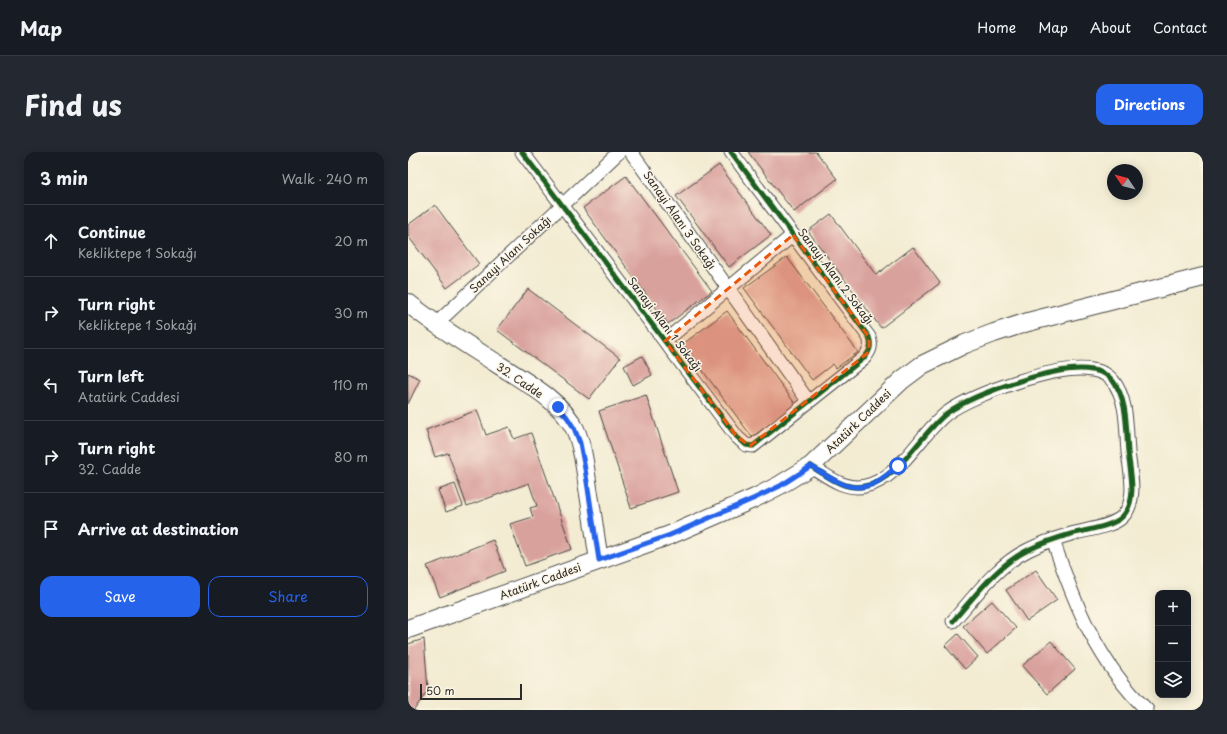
<!DOCTYPE html>
<meta charset="utf-8">
<style>
:root{--surface:#171b24;--page:#242831;--text:#f1f3f6;--muted:#9ea1a6;--line:#363941;--accent:#2563eb}
body{margin:0;font-family:"Playpen Sans",sans-serif;background:var(--page);color:var(--text)}
.controls{position:absolute;right:12px;bottom:12px;display:grid;overflow:hidden;border-radius:8px;box-shadow:0 2px 10px #0003}
.controls button{width:36px;height:36px;display:grid;place-items:center;padding:0;border:0;border-bottom:1px solid var(--line);background:var(--surface);color:var(--text);font:20px sans-serif}
.compass{position:absolute;left:699px;top:12px;width:36px;height:36px;border-radius:50%;background:var(--surface);box-shadow:0 2px 10px #0003;rotate:305deg}
.scale{position:absolute;left:12px;bottom:10px;width:102px;box-sizing:border-box;padding-left:4px;border:2px solid #2b2b2b;border-top:0;font-size:11px;line-height:14px;white-space:nowrap;color:#2b2b2b;-webkit-text-stroke:3px #fcf5e5;paint-order:stroke}
.stop{position:absolute;width:12px;height:12px;margin:-9px;border:3px solid #2563eb;border-radius:50%;background:#fff}
.stop.end{background:#2563eb;border-color:#fff;box-shadow:0 1px 4px #0008}
.list{margin:0;padding:0;list-style:none}
h2{display:flex;justify-content:space-between;align-items:center;height:52px;margin:0;padding:0 16px;font-size:17px}
h2 small{font-size:13px;font-weight:400;color:var(--muted)}
.list li{display:grid;grid-template-columns:26px 1fr auto;gap:12px;align-items:center;box-sizing:border-box;height:72px;padding:0 16px;border-top:1px solid var(--line)}
.list b{display:block;font-size:15px;white-space:nowrap}
.list p{margin:0;font-size:13px;white-space:nowrap;color:var(--muted)}
.list em{font-size:13px;font-style:normal;color:var(--muted)}
.actions{display:flex;gap:8px;padding:12px 16px}
.actions a{flex:1;padding:9px 0;border:1px solid var(--accent);border-radius:12px;text-align:center;font-size:14px;color:var(--accent)}
.actions .main{background:var(--accent);color:#fff}
.icon{flex:none;width:22px;height:22px;fill:none;stroke:currentColor;stroke-width:2;stroke-linecap:round;stroke-linejoin:round}
.map{position:relative;flex:none;width:795px;height:558px;overflow:hidden;border-radius:12px}
header{display:flex;align-items:center;gap:24px;box-sizing:border-box;height:56px;padding:0 20px;background:var(--surface);border-bottom:1px solid var(--line)}
header strong{font-size:19px}
nav{display:flex;gap:22px;margin-inline-start:auto;font-size:14px}
.intro{display:flex;align-items:center;justify-content:space-between;box-sizing:border-box;height:96px;padding:0 24px}
h1{margin:0;font-size:28px}
.button{padding:10px 18px;border-radius:12px;background:var(--accent);color:#fff;font-size:14px;font-weight:700}
main{display:flex;gap:24px;padding:0 24px}
aside{flex:1;background:var(--surface);border-radius:12px;box-shadow:0 2px 10px #0003}
.map>svg:first-child{display:block}
.building{fill:#d9a19c}
.lines{fill:none;stroke-linecap:round;stroke-linejoin:round}
.street-casing{stroke:#494844;stroke-width:15}
.secondary-casing{stroke:#494844;stroke-width:20}
.street{stroke:#fff;stroke-width:13}
.secondary{stroke:#fff;stroke-width:18}
.cycleway-casing{stroke:#fcf5e5;stroke-width:8}
.cycleway{stroke:#1b5e20;stroke-width:5}
.route{stroke:#2563eb;stroke-width:5}
.marked{fill:#e8590c;fill-opacity:0.2;stroke:#e8590c;stroke-width:3;stroke-dasharray:8 5;stroke-linejoin:round}
.labels{text-anchor:middle;dominant-baseline:central;stroke-width:3;stroke-linejoin:round;paint-order:stroke}
.street-label{font-size:11px;fill:#2b2b2b;stroke:#fcf5e5}
</style>
<header>
<strong>Map</strong>
<nav><a>Home</a><a>Map</a><a>About</a><a>Contact</a></nav>
</header>
<div class="intro"><h1>Find us</h1><a class="button">Directions</a></div>
<main>
<aside>
<h2>3 min<small>Walk · 240 m</small></h2>
<ul class="list">
<li><svg class="icon" aria-label="ahead" viewBox="0 0 24 24"><path d="M12 20V5M6 11l6-6 6 6"/></svg><div><b>Continue</b><p>Kekliktepe 1 Sokağı</p></div><em>20 m</em></li>
<li><svg class="icon" aria-label="right" viewBox="0 0 24 24"><path d="M7 20v-9h11M14 6l5 5-5 5"/></svg><div><b>Turn right</b><p>Kekliktepe 1 Sokağı</p></div><em>30 m</em></li>
<li><svg class="icon" aria-label="left" viewBox="0 0 24 24"><path d="M17 20v-9H6M10 6l-5 5 5 5"/></svg><div><b>Turn left</b><p>Atatürk Caddesi</p></div><em>110 m</em></li>
<li><svg class="icon" aria-label="right" viewBox="0 0 24 24"><path d="M7 20v-9h11M14 6l5 5-5 5"/></svg><div><b>Turn right</b><p>32. Cadde</p></div><em>80 m</em></li>
<li><svg class="icon" aria-label="arrive" viewBox="0 0 24 24"><path d="M6 21V4h12l-3 4 3 4H6"/></svg><div><b>Arrive at destination</b></div></li>
</ul>
<div class="actions"><a class="main">Save</a><a>Share</a></div>
</aside>
<div class="map">
<svg width="795" height="558" viewBox="0 0 795 558">
<rect width="100%" height="100%" fill="#fcf5e5"/>
<filter id="ink" filterUnits="userSpaceOnUse"><feTurbulence type="fractalNoise" baseFrequency=".025" numOctaves="2"/><feDisplacementMap in="SourceGraphic" scale="8" xChannelSelector="R" yChannelSelector="G"/><feConvolveMatrix kernelMatrix="1 2 1 2 8 2 1 2 1" color-interpolation-filters="sRGB"/></filter>
<filter id="wash" filterUnits="userSpaceOnUse"><feTurbulence type="fractalNoise" baseFrequency=".012" numOctaves="4" result="noise"/><feDisplacementMap in="SourceGraphic" scale="16" xChannelSelector="R" yChannelSelector="G"/><feGaussianBlur stdDeviation="0.9" result="paint"/><feColorMatrix in="noise" values="0 0 0 0 0 0 0 0 0 0 0 0 0 0 0 0 0 1.4 0 .05"/><feComposite in="paint" operator="in"/></filter>
<g filter="url(#wash)">
<rect width="100%" height="100%" fill="#f3ecd3"/>
<g id="blocks">
<g class="building">
<polygon points="340,0 408,0 429,27 386,60"/>
<polygon points="311,13 363,83 321,115 268,44"/>
<polygon points="218,24 304,139 260,172 175,56"/>
<polygon points="27,53 71,112 39,136 0,84 0,73"/>
<polygon points="423,62 468,123 505,95 532,131 473,176 400,79"/>
<polygon points="379,105 450,200 428,216 425,212 404,228 336,136"/>
<polygon points="120,137 212,206 181,247 89,178"/>
<polygon points="319,159 388,253 344,285 275,192"/>
<polygon points="234,204 244,223 225,233 216,214"/>
<polygon points="0,221 12,227 0,252"/>
<polygon points="238,243 270,340 223,356 191,259"/>
<polygon points="69,258 78,283 101,275 106,287 123,281 164,397 117,414 102,372 125,365 122,356 129,354 121,331 59,354 40,301 27,305 18,278"/>
<polygon points="47,332 55,354 38,360 30,338"/>
<polygon points="85,388 97,419 32,445 19,414"/>
<polygon points="628,418 649,448 619,469 598,438"/>
<polygon points="584,449 608,476 579,502 555,474"/>
<polygon points="550,482 570,505 557,517 537,494"/>
<polygon points="16,487 20,538 6,558 0,558 0,492"/>
<polygon points="643,489 667,517 639,542 614,514"/>
</g>
</g>
</g>
<g filter="url(#ink)">
<use href="#blocks" fill-opacity="0" stroke="#494844" stroke-width="1"/>
<g class="lines">
<defs>
<g id="street">
<path d="M114 0 329 285 338 293 345 294 456 206C462 199 464 194 461 185L323 0"/>
<polyline points="223,0 401,250"/>
<polyline points="28,172 211,0"/>
<polyline points="257,189 385,83"/>
<path d="M403 314C419 324 437 339 457 334 492 327 512 282 539 261 567 241 650 212 684 218 693 219 700 223 705 229 720 248 718 277 720 300 722 319 730 348 715 364 705 375 677 378 663 382 649 386 634 391 620 398 589 413 568 443 545 469"/>
<path d="M645 388C666 451 690 511 739 558"/>
</g>
<g id="secondary">
<path d="M0 151C27 173 58 192 88 211 114 228 153 248 167 277 175 295 177 316 180 336 184 360 187 384 191 408"/>
<polyline points="0,477 262,383 347,346 372,333 403,314 494,228 514,213 557,192 586,181 620,170 795,125"/>
</g>
</defs>
<use href="#street" class="street-casing"/>
<use href="#secondary" class="secondary-casing"/>
<use href="#street" class="street"/>
<use href="#secondary" class="secondary"/>
<defs>
<g id="cycleway">
<path d="M114 0 329 285 338 293 345 294 456 206C462 199 464 194 461 185L323 0"/>
<path d="M403 314C419 324 437 339 457 334 492 327 512 282 539 261 567 241 650 212 684 218 693 219 700 223 705 229 720 248 718 277 720 300 722 319 730 348 715 364 705 375 677 378 663 382 649 386 634 391 620 398 589 413 568 443 545 469"/>
</g>
</defs>
<use href="#cycleway" class="cycleway-casing"/>
<use href="#cycleway" class="cycleway"/>
</g>
</g>
<g class="lines" filter="url(#ink)">
<path class="route" d="M150 255 159 265 166 276 172 291 177 317 191 408 262 383 347 346 372 334 403 314C422 326 443 343 467 331 475 327 482 320 490 314"/>
</g>
<path class="marked" d="M385 83 461 185V200L342 294 329 285 257 189Z"/>
<g class="labels">
<g class="street-label">
<text transform="translate(272 68) rotate(55)">Sanayi Alanı 3 Sokağı</text>
<text transform="translate(102 102) rotate(-43)">Sanayi Alanı Sokağı</text>
<text transform="translate(428 124) rotate(53)">Sanayi Alanı 2 Sokağı</text>
<text transform="translate(257 172) rotate(53)">Sanayi Alanı 1 Sokağı</text>
<text transform="translate(112 228) rotate(34)">32. Cadde</text>
<text transform="translate(450 269) rotate(-44)">Atatürk Caddesi</text>
<text transform="translate(132 429) rotate(-20)">Atatürk Caddesi</text>
</g>
</g>
</svg>
<div class="controls">
<button>+</button>
<button>−</button>
<button><svg class="icon" aria-label="layers" viewBox="0 0 24 24"><path d="M12 4l9 5-9 5-9-5zM3 14l9 5 9-5"/></svg></button>
</div>
<svg class="compass" viewBox="-18 -18 36 36"><path d="M0-13l5 13h-10z" fill="#e53935"/><path d="M0 13l5-13h-10z" fill="#9ea1a6"/></svg>
<div class="scale">50 m</div>
<div class="stop" style="left:490px;top:314px"></div>
<div class="stop end" style="left:150px;top:255px"></div>
</div>
</main>
